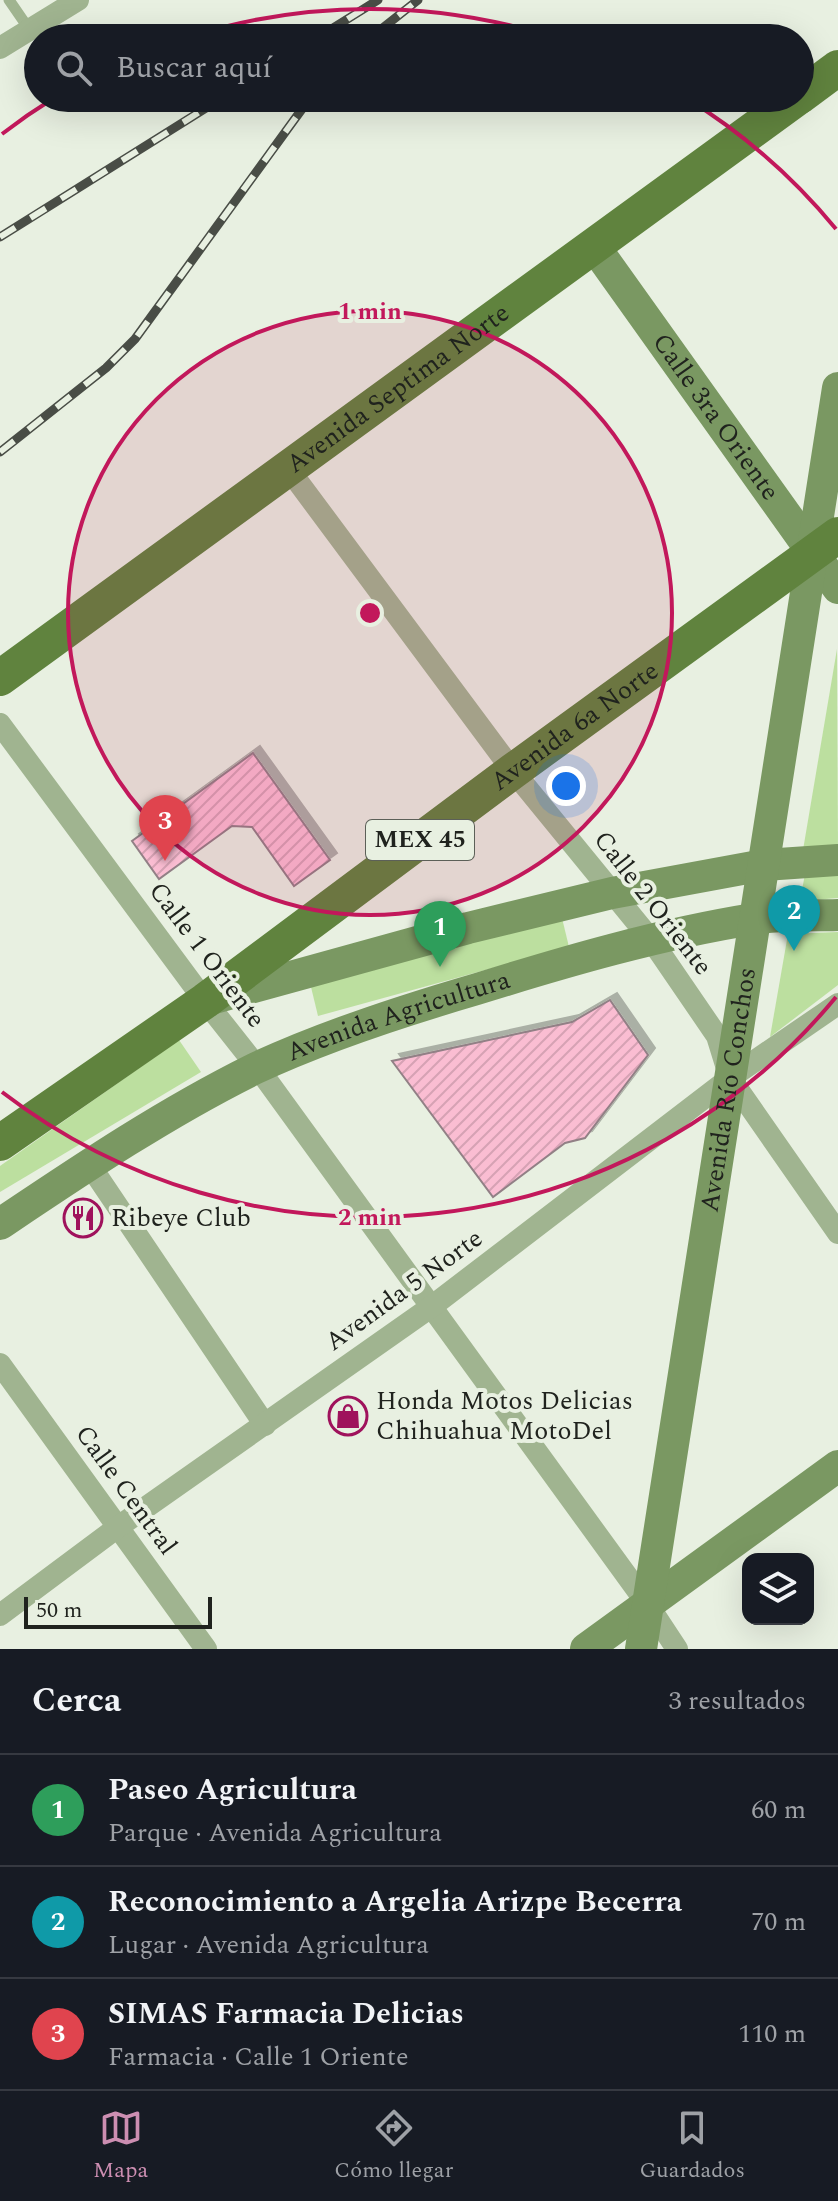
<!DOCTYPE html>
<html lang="es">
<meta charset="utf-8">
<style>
:root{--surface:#171b24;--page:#242831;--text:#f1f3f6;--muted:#9ea1a6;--line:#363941;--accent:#cc8eb1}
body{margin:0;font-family:Spectral,serif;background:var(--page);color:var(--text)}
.controls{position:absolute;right:24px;bottom:24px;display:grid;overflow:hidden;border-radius:16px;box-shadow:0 8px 32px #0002}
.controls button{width:72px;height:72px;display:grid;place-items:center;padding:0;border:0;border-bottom:2px solid var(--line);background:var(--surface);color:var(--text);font:40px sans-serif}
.scale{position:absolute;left:24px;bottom:20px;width:188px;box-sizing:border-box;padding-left:8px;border:4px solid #20231e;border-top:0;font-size:22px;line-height:28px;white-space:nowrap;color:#20231e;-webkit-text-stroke:6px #e8f0e1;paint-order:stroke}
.you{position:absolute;left:566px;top:786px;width:28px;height:28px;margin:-20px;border:6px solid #fff;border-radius:50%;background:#1a73e8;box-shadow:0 0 0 12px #1a73e833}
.badge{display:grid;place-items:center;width:52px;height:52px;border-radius:50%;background:var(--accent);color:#fff;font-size:26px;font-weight:700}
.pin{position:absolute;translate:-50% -66px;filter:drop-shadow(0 2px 4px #0008)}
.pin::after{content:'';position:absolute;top:42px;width:28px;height:24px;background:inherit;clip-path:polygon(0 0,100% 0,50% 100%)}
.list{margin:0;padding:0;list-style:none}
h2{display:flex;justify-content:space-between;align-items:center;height:104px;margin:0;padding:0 32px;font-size:34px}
h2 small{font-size:26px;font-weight:400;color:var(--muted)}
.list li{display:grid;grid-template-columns:52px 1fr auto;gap:24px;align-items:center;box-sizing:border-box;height:112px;padding:0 32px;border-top:2px solid var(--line)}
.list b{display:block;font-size:30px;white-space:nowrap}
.list p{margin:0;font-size:26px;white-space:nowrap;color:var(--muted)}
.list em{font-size:26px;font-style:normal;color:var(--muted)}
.icon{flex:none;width:44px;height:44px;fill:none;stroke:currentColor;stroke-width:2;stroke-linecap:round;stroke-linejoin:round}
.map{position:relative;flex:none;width:838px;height:1649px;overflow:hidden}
.search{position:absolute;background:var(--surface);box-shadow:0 8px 32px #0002;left:24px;right:24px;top:24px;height:88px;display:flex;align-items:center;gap:20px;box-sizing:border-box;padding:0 28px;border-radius:44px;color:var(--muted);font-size:30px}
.sheet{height:440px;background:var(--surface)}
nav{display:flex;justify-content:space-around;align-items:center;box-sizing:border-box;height:112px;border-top:2px solid var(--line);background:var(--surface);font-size:22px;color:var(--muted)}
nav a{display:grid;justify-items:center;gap:4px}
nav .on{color:var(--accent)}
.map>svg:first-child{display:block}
.green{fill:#bcdf9f}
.building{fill:url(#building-hatch);stroke:#928086;stroke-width:2;filter:url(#shadow)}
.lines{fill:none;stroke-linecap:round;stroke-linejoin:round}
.lane{stroke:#a0b490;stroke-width:11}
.street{stroke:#a0b490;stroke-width:22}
.secondary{stroke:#7a9862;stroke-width:32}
.primary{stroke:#60833e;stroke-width:36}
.rail-casing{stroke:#494d46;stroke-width:9}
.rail{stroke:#e8f0e1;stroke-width:6;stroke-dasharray:18;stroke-linecap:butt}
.ring{fill:none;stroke:#c2185b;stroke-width:4}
.labels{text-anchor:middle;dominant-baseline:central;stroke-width:8;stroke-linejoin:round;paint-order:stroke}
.shield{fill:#e8f0e1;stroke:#5c6058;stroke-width:2}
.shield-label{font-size:24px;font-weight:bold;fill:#20231e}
.street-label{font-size:26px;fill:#20231e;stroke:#e8f0e1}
.poi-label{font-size:26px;fill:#20231e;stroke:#e8f0e1;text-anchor:start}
.centre{fill:#c2185b;stroke:#e8f0e1;stroke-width:4}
.ring-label{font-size:24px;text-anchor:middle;font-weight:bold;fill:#c2185b;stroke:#e8f0e1;stroke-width:8;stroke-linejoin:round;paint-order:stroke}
</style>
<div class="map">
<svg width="838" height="1649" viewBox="0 0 838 1649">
<defs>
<pattern id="building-hatch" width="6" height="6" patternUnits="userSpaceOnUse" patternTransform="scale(2)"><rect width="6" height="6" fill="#fabdd2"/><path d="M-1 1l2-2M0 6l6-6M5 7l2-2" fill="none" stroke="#d6a2b4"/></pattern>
<filter id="shadow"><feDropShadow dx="7" dy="-7" stdDeviation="0" flood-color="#0004"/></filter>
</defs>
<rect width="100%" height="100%" fill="#e8f0e1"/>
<g class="green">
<polygon points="837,649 838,848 803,850"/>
<polygon points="838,872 838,898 800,901 805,874"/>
<polygon points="562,918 569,947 318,1016 311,987"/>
<polygon points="838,932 838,985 770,1037 788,934"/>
<polygon points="179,1040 201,1072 0,1192 0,1166"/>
</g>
<g class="building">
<polygon points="253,753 330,860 294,886 252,827 232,826 159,879 132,841"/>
<polygon points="610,1000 648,1055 585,1138 565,1143 493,1197 392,1061 572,1022"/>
</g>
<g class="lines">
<polyline class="lane" points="9,0 29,29"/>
<g class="street">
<polyline points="0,48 78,0"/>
<polyline points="287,467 513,771 652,941 717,1036 730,1078 838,1233"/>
<polyline points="0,724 205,1001 258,1068 648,1605 677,1649"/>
<polyline points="89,1164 265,1425"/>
<polyline points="0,1364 206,1649"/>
<polyline points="0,1615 118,1527 431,1307 730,1078 838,1004"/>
</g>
<g class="secondary">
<path id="s1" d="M594 246 838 588"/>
<polyline points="214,998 468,928 612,893 764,865 838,860"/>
<path id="s2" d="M0 1224C82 1169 165 1113 254 1069 322 1037 405 1010 477 989 567 961 660 934 753 919 781 914 810 916 838 915"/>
<polyline points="586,1649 838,1466"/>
<path id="s3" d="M641 1649 838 388"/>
</g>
<g class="primary">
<polyline points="800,96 838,68"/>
<path id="s4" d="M0 678 797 98"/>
<path id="s5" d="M0 1143 205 1001 513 771 838 535"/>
</g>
<defs>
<g id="rail">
<polyline points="317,38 378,0"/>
<polyline points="370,38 418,0"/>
<polyline points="0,237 222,98"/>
<polyline points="0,452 106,368 135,339 310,98"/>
</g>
</defs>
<use href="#rail" class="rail-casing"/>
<use href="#rail" class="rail"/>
</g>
<circle cx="370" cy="613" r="302" fill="#c2185b" fill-opacity=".12"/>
<g class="ring">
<circle cx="370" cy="613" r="302"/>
<path d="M836 997A604 604 0 0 1 2 1092M2 134A604 604 0 0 1 54 98M188 37A604 604 0 0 1 552 37M686 98A604 604 0 0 1 836 229"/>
</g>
<defs>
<symbol id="restaurant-ring" viewBox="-11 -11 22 22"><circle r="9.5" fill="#e8f0e1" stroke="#9f125c" stroke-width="1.5"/><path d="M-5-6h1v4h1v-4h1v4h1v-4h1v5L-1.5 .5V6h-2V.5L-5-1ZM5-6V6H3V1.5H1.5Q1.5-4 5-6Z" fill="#9f125c"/></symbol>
<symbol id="shop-ring" viewBox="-11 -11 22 22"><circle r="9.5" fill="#e8f0e1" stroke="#9f125c" stroke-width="1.5"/><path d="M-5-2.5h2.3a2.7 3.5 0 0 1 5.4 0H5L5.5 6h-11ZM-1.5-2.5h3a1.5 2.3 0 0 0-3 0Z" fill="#9f125c"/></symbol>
</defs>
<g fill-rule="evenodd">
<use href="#restaurant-ring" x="61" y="1196" width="44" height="44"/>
<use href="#shop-ring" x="326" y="1394" width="44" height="44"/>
</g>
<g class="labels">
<rect class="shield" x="366" y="820" width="108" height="40" rx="6"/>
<g class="shield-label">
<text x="420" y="840">MEX 45</text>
</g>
<g class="street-label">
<text stroke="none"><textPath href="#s4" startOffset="492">Avenida Septima Norte</textPath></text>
<text stroke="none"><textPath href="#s1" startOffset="210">Calle 3ra Oriente</textPath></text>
<text stroke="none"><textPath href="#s5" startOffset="710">Avenida 6a Norte</textPath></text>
<text transform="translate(653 903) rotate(52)">Calle 2 Oriente</text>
<text transform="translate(207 955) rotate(53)">Calle 1 Oriente</text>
<text stroke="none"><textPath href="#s2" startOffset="452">Avenida Agricultura</textPath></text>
<text stroke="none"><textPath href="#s3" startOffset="566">Avenida Río Conchos</textPath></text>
<text transform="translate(404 1290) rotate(-36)">Avenida 5 Norte</text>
<text transform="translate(126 1490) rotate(54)">Calle Central</text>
</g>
<g class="poi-label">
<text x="111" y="1218">Ribeye Club</text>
<text x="376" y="1401">Honda Motos Delicias<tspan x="376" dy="30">Chihuahua MotoDel</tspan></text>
</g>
</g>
<circle cx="370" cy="613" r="12" class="centre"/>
<g class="ring-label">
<text x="370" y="319">1 min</text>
<text x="370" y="1225">2 min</text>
</g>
</svg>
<div class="controls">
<button><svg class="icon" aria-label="layers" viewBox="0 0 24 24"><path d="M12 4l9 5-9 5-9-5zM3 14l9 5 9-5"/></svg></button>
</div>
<div class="scale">50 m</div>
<div class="you"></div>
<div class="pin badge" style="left:440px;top:967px;background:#2e9e5b">1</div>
<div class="pin badge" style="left:794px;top:951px;background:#0f9aa8">2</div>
<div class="pin badge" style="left:165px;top:861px;background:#e0444e">3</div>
<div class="search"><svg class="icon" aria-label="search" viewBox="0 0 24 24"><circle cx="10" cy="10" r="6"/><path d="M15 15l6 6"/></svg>Buscar aquí</div>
</div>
<section class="sheet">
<h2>Cerca<small>3 resultados</small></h2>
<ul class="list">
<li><span class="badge" style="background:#2e9e5b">1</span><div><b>Paseo Agricultura</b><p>Parque · Avenida Agricultura</p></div><em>60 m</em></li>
<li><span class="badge" style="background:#0f9aa8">2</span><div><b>Reconocimiento a Argelia Arizpe Becerra</b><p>Lugar · Avenida Agricultura</p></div><em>70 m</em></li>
<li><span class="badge" style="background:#e0444e">3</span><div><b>SIMAS Farmacia Delicias</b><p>Farmacia · Calle 1 Oriente</p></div><em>110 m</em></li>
</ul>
</section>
<nav>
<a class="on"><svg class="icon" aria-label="map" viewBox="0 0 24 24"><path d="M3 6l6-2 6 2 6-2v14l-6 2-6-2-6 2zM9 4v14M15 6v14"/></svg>Mapa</a>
<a><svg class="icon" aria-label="directions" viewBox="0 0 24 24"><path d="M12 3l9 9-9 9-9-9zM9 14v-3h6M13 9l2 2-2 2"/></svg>Cómo llegar</a>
<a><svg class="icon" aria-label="saved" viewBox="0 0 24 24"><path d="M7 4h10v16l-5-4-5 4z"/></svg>Guardados</a>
</nav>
